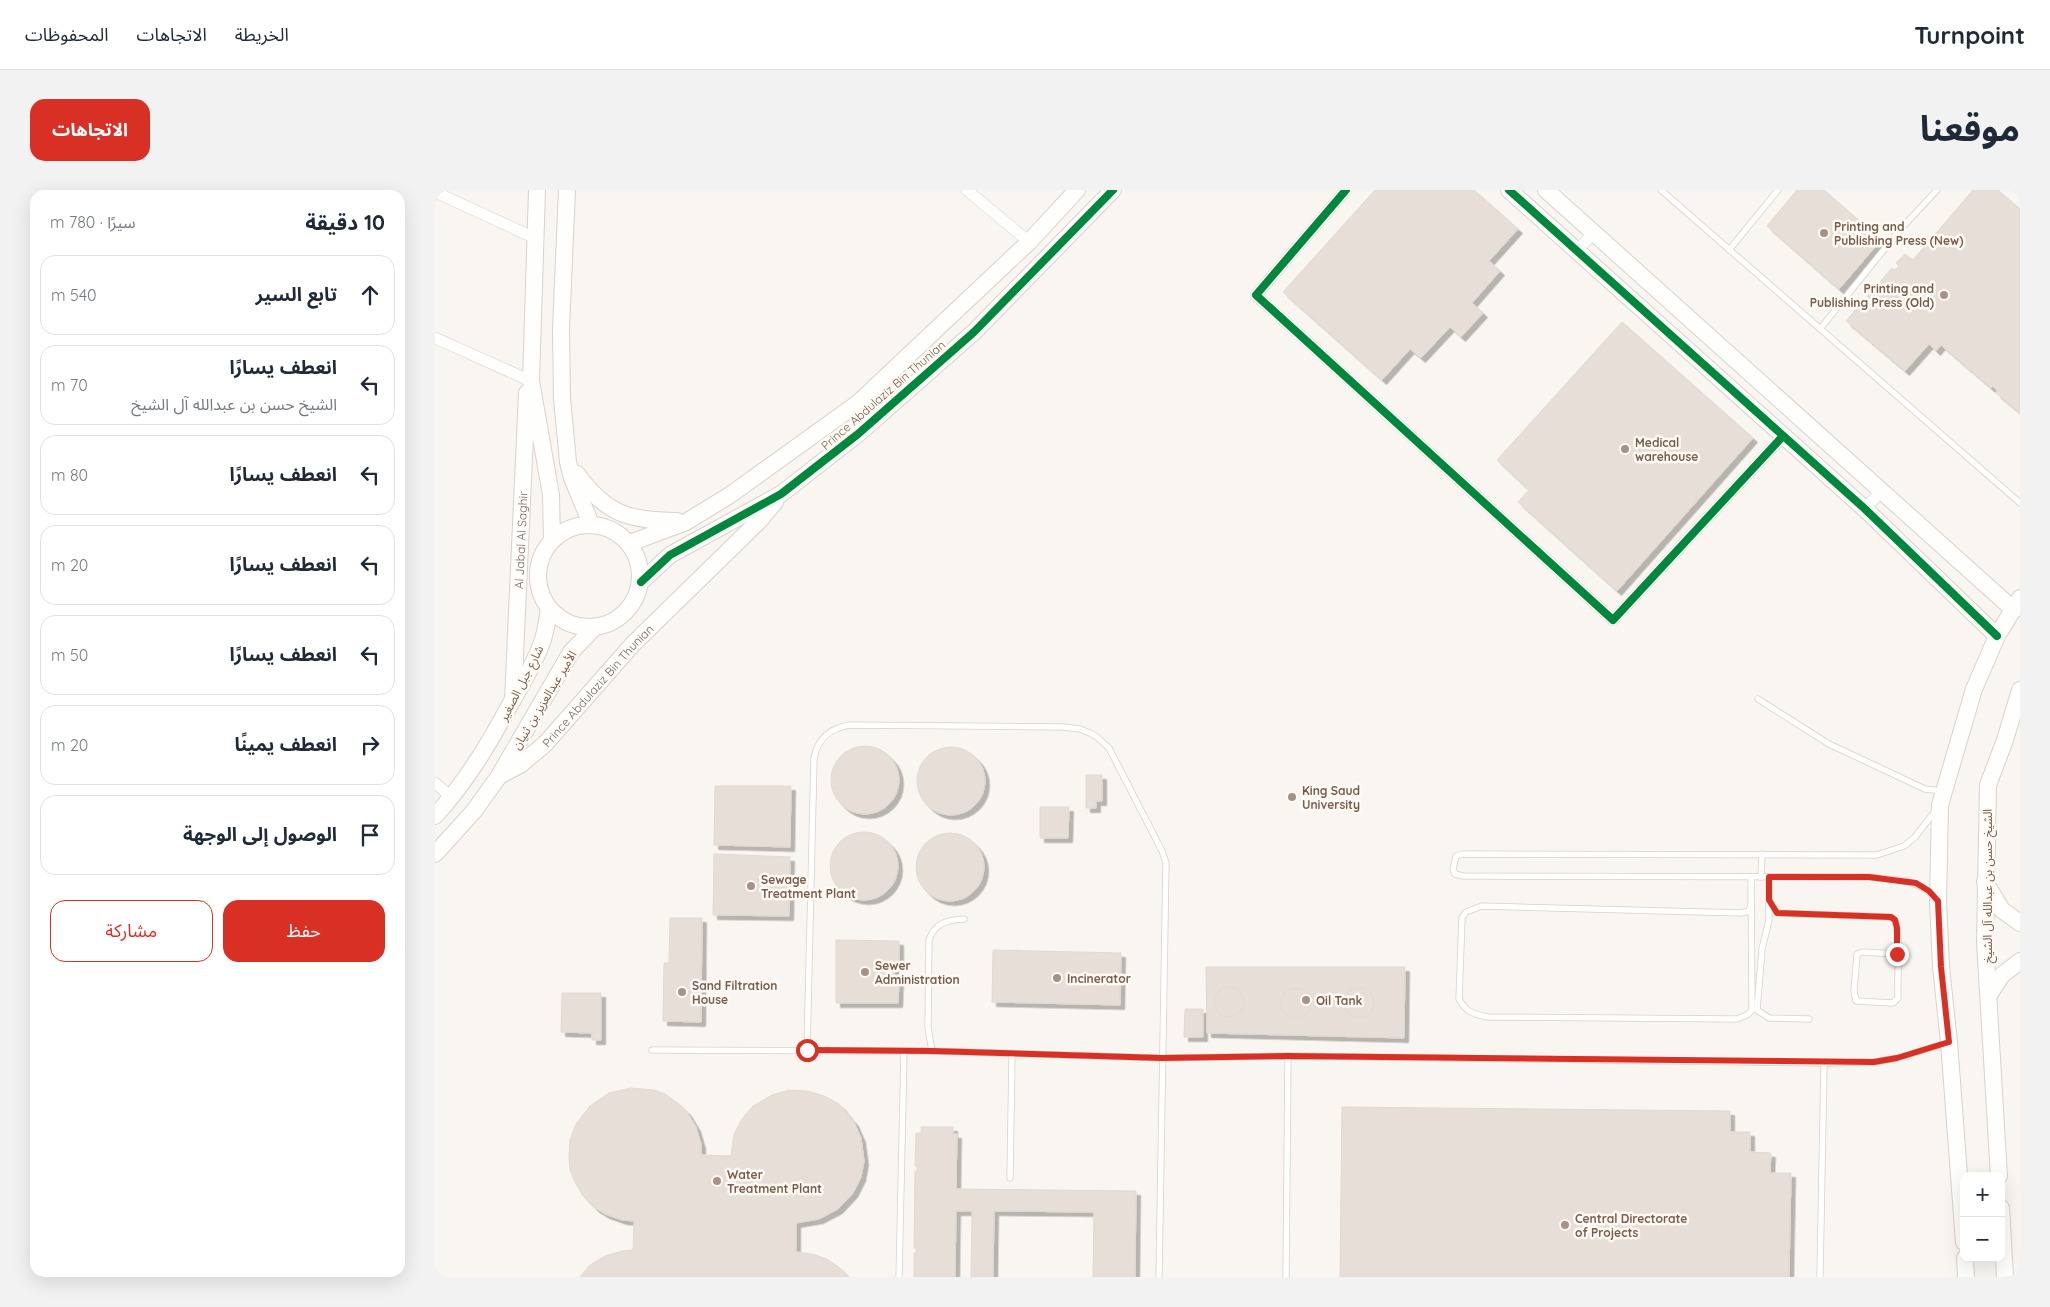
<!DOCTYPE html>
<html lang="ar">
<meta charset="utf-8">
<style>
:root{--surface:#fff;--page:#f2f2f3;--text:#1f2937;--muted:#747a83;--line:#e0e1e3;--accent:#d93025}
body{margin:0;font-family:Quicksand,"Noto Sans Arabic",sans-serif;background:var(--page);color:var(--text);direction:rtl}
.controls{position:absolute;right:15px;bottom:15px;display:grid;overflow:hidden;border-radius:10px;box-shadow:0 5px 20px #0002}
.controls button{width:45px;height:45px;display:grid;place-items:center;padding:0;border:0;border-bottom:1px solid var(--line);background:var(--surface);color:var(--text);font:25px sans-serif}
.stop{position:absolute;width:15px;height:15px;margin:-11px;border:4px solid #d93025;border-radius:50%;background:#fff}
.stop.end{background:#d93025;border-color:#fff;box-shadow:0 1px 5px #0008}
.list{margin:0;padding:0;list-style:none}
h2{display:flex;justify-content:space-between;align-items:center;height:65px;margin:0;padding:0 20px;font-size:21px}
h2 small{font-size:16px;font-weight:400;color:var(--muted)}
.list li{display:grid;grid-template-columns:32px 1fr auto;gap:15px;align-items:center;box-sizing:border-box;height:80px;margin:0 10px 10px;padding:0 10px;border:1px solid var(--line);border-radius:15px}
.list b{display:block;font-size:19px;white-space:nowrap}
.list p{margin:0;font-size:16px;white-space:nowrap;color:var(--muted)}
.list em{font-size:16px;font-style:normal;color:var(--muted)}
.actions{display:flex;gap:10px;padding:15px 20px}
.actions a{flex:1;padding:11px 0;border:1px solid var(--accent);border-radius:15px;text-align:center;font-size:18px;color:var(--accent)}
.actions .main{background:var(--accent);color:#fff}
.icon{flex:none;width:28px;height:28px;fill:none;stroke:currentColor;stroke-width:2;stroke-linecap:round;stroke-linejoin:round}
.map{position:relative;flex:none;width:1585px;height:1087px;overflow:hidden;direction:ltr;border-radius:15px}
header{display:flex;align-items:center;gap:30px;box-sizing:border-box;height:70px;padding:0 25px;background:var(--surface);border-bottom:1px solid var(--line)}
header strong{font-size:24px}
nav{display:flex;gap:28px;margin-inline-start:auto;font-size:18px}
.intro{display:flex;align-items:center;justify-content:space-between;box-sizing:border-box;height:120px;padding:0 30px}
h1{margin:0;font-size:35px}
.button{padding:12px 22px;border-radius:15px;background:var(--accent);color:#fff;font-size:18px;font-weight:700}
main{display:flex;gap:30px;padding:0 30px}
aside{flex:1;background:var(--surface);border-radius:15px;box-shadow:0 5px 20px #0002}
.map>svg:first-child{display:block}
.building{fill:#e6ded7;stroke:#e2d8d2;filter:url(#shadow)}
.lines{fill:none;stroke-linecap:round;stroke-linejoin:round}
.lane-casing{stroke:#d7d1cb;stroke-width:7}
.street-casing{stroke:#d7d1cb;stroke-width:12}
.secondary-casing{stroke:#d9d2cb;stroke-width:18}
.lane{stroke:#fefefd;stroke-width:5.5}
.street{stroke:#fefefd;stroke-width:11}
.secondary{stroke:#fefefd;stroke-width:16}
.cycleway-casing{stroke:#fffaf3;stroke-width:11}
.cycleway{stroke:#00873e;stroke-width:8}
.route{stroke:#d93025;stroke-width:6}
.poi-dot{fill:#a69286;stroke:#fffaf3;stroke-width:2}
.labels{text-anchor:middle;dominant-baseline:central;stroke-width:5;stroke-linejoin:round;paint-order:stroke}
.poi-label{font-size:12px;font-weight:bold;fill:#7a5c4d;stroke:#fffaf3;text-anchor:start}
.street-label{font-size:12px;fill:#7a5c4d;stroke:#fffaf3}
</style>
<header>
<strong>Turnpoint</strong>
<nav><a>الخريطة</a><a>الاتجاهات</a><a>المحفوظات</a></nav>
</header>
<div class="intro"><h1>موقعنا</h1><a class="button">الاتجاهات</a></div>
<main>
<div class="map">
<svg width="1585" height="1087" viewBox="0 0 1585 1087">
<defs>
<filter id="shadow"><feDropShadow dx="4.5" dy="4.5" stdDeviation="0" flood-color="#0004"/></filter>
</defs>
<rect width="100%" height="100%" fill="#f9f5f0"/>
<g class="building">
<polygon points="940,0 1039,0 1083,39 1054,71 1065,81 1037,113 1048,123 1026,147 1015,137 986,168 975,159 947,190 848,102"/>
<polygon points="1362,0 1389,0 1446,50 1404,99 1332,36"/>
<polygon points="1538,0 1563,0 1585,19 1585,223 1561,203 1562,200 1557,196 1556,198 1506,155 1501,161 1494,154 1470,181 1411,131 1457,78 1460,80 1464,76 1461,73 1470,64 1478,70"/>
<polygon points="1187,132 1318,248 1182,401 1083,312 1094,300 1062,270"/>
<circle cx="430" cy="590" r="34"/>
<circle cx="516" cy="591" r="34"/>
<polygon points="651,585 667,585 667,611 661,611 661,618 651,618"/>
<polygon points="280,596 356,596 355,657 279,655"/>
<polygon points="605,617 634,617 633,648 605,648"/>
<circle cx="429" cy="676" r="34"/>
<circle cx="515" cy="677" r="34"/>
<polygon points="279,664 355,667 354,726 278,725"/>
<polygon points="235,728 267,728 266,832 228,831 229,773 234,773"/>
<polygon points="401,750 464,751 464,773 459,773 459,791 464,791 463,813 401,813"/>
<polygon points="558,760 686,763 685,815 557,812"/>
<polygon points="771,777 970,777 969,848 772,843"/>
<circle cx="794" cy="812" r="15"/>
<circle cx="861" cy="813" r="15"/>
<circle cx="924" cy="813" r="15"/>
<polygon points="127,803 166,803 166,850 157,850 157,843 126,842"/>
<polygon points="750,819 768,819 768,847 749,847"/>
<polygon points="196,898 219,900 230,904 244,914 252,922 261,937 266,954 266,965 296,966 299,944 307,929 318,916 337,905 354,900 372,901 389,906 404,914 419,932 426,948 429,971 426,987 418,1003 403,1019 384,1029 361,1033 361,1062 377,1064 392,1069 405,1078 413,1087 145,1087 155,1075 170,1066 187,1061 198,1060 199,1031 187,1030 170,1024 160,1018 148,1006 139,990 135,979 134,968 135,950 141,934 155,916 174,903"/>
<polygon points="907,917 1295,921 1295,942 1315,942 1315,962 1336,963 1335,983 1356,983 1354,1087 905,1087"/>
<polygon points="486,937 518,937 518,944 522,944 521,999 701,1001 700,1087 658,1087 659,1022 559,1021 558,1087 536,1087 537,1021 521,1021 520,1087 479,1087 479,1063 481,1063 481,1058 479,1058 480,981 482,981 482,976 480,976 481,943 486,943"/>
</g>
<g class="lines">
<defs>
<g id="lane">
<polyline points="1226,0 1585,313"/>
<polyline points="1294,60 1343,0"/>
<polyline points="1385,139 1463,42 1502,0"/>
<polyline points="1323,509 1394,554 1490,599 1508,601"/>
<path d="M1316 687 1317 820 1312 825 1302 829 1053 827C1038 824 1031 822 1024 809L1027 728 1031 722 1047 716 1306 723 1314 721 1316 714"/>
<polyline points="1326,687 1327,664"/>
<path d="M1334 687V710L1342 723 1456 727 1460 730C1466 754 1462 783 1463 808L1458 813 1421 811 1419 801 1422 764 1427 762 1462 764"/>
<path d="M1500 708C1483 688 1459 690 1434 687L1028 686 1020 684 1018 679 1021 666 1028 664 1442 665 1469 656 1480 647 1501 620"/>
<polyline points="1334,712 1334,730 1327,759 1322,820 1334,828 1374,829"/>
<polyline points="217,860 497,861 727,868 853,866 1389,873 1439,872 1462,868 1511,853"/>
<path d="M372 860 379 568C383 548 395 538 415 535L628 537 645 539 655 543 662 547 674 558 727 661 731 673 724 1087"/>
<path d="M497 861 493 838 494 750C500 733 512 730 529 729"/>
<polyline points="575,988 577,863"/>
<polyline points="464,1087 469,862"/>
<polyline points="851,1087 853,866"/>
<polyline points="1385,1087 1389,873"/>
</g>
<g id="street">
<polyline points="532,0 594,52"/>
<polyline points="911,0 821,105 1178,430 1348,246"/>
<polyline points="0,2 100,48"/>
<polyline points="1142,61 1159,42"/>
<polyline points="0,148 96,191"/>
<polyline points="1430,319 1446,301"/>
<polyline points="0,593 17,608"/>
</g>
<g id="secondary">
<polyline points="102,0 96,191 116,305 117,350"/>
<polyline points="132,0 126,139 127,208 133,272 137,288 156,334"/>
<polyline points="1074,0 1430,319 1562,446"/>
<polyline points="1111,0 1579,420"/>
<path d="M142 284C172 325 193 330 242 331"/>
<circle cx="154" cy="386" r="51"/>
<polyline points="195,353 251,332 295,305 423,213 594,52 642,0"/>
<polyline points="206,392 235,365 346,304 423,244 539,142 678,0"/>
<path id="s1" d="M78 510 92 203"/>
<path id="s2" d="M64 586 85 575 110 554 198 454 325 330 340 312"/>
<path d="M0 626C32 591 55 552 77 511 88 492 100 473 107 452 111 442 112 430 114 419"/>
<polyline points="0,664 39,621 64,586 136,462 160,437"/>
<polyline points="1550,692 1567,720 1585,733"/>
<polyline points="1554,805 1567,785 1585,771"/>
<polyline points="1564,986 1550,752 1553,595 1570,550 1585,500"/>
<polyline points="1566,1018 1570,1087"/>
<polyline points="1529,1052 1514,852 1506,777 1503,711 1505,615 1539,499 1562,446 1585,408"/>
<polyline points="1530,1068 1531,1087"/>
</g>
</defs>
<use href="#lane" class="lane-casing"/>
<use href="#street" class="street-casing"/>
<use href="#secondary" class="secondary-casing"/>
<use href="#lane" class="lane"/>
<use href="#street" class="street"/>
<use href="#secondary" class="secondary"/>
<defs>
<g id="cycleway">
<polyline points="911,0 821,105 1178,430 1348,246"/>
<polyline points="1074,0 1430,319 1562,446"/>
<polyline points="206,392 235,365 346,304 423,244 539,142 678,0"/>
</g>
</defs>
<use href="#cycleway" class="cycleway-casing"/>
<use href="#cycleway" class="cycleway"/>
</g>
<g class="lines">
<polyline class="route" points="372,860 497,861 727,868 853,866 1439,872 1462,868 1514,852 1506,777 1503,711 1494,701 1481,693 1434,687 1334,687 1334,710 1342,723 1456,727 1460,730 1462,738 1462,764"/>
</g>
<g class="poi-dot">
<circle cx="1389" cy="43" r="5"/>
<circle cx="1509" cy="105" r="5"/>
<circle cx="1190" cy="259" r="5"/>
<circle cx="857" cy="607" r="5"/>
<circle cx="316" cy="696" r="5"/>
<circle cx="430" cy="782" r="5"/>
<circle cx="622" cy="788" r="5"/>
<circle cx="247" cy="802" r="5"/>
<circle cx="871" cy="810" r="5"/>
<circle cx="282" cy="991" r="5"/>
<circle cx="1130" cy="1035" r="5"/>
</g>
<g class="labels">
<g class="poi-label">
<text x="1399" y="36">Printing and<tspan x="1399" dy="14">Publishing Press (New)</tspan></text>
<text x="1499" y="98" text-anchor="end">Printing and<tspan x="1499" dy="14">Publishing Press (Old)</tspan></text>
<text x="1200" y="252">Medical<tspan x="1200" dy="14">warehouse</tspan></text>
<text x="867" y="600">King Saud<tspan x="867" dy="14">University</tspan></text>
<text x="326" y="689">Sewage<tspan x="326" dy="14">Treatment Plant</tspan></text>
<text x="440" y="775">Sewer<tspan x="440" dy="14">Administration</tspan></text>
<text x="632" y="788">Incinerator</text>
<text x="257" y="795">Sand Filtration<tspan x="257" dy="14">House</tspan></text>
<text x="881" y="810">Oil Tank</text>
<text x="292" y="984">Water<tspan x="292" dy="14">Treatment Plant</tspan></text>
<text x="1140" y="1028">Central Directorate<tspan x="1140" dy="14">of Projects</tspan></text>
</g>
<g class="street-label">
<text transform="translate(448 205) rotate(-41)">Prince Abdulaziz Bin Thunian</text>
<text stroke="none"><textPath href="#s1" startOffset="160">Al Jabal Al Saghir</textPath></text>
<text transform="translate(86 493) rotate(-63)">شارع جبل الصغير</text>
<text stroke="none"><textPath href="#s2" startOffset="135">Prince Abdulaziz Bin Thunian</textPath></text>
<text transform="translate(109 510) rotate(-59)">الأمير عبدالعزيز بن ثنيان</text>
<text transform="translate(1552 696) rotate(-90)">الشيخ حسن بن عبدالله آل الشيخ</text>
</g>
</g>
</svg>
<div class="controls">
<button>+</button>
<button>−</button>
</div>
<div class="stop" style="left:372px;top:860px"></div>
<div class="stop end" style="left:1462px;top:764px"></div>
</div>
<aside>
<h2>10 دقيقة<small>سيرًا · 780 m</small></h2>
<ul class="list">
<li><svg class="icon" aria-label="ahead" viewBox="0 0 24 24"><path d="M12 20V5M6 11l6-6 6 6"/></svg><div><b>تابع السير</b></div><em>540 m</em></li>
<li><svg class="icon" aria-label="left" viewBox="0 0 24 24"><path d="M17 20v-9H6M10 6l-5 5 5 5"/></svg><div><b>انعطف يسارًا</b><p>الشيخ حسن بن عبدالله آل الشيخ</p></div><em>70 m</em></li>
<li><svg class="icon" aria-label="left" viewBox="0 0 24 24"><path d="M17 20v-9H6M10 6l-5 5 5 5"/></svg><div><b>انعطف يسارًا</b></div><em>80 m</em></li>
<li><svg class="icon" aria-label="left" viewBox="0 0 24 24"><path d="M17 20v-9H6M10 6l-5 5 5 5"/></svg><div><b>انعطف يسارًا</b></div><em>20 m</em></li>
<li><svg class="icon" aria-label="left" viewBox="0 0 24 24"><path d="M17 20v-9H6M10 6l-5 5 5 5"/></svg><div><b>انعطف يسارًا</b></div><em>50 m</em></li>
<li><svg class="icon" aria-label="right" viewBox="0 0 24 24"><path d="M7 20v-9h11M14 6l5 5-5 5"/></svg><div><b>انعطف يمينًا</b></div><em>20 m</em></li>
<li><svg class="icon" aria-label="arrive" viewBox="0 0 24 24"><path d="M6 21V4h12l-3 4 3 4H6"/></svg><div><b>الوصول إلى الوجهة</b></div></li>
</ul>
<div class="actions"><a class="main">حفظ</a><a>مشاركة</a></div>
</aside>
</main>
